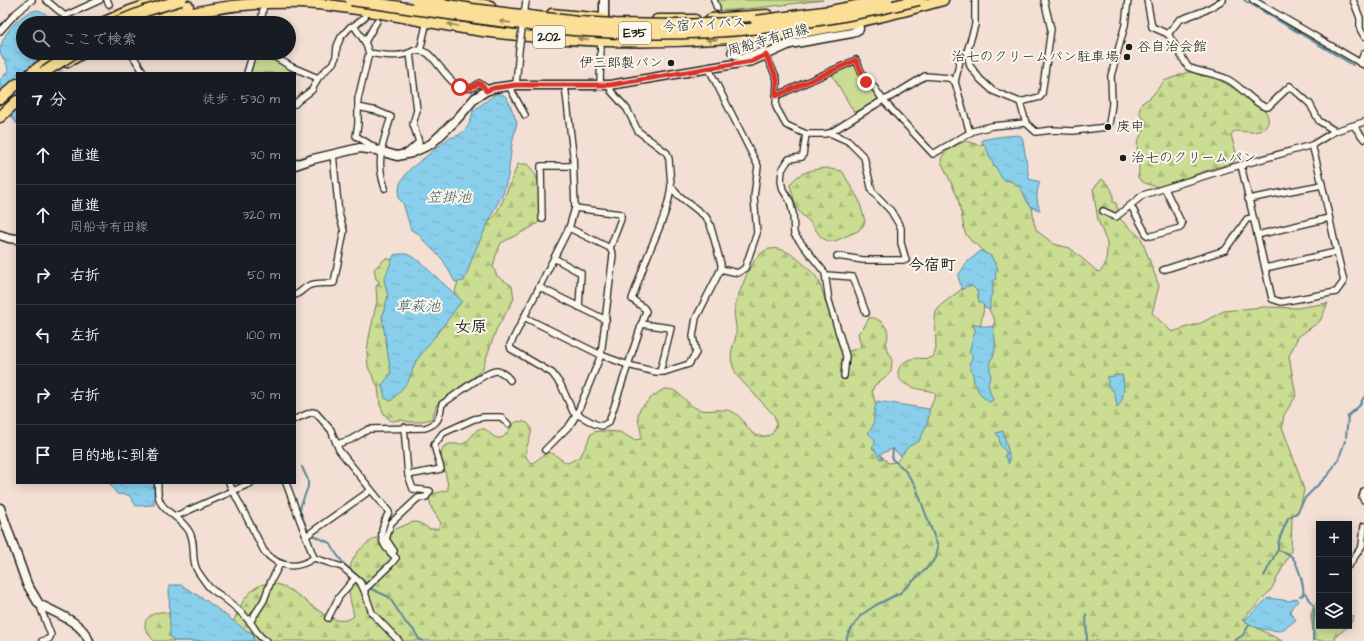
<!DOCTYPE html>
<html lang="ja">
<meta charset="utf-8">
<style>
:root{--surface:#171b24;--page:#20242c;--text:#f1f3f6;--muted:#9ea1a6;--line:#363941}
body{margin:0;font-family:"Architects Daughter","Klee One",sans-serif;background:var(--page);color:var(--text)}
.controls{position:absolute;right:12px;bottom:12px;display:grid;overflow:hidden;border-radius:0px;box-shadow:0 2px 10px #0003}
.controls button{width:36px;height:36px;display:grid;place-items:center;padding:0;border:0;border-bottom:1px solid var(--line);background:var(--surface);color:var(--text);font:20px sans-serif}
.stop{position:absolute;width:12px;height:12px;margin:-9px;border:3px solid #d93025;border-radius:50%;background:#fff}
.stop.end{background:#d93025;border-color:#fff;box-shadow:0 1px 4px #0008}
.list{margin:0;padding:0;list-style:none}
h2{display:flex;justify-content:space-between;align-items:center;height:52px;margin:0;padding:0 16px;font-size:17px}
h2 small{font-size:13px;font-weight:400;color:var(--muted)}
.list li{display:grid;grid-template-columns:26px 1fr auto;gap:12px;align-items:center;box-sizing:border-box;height:60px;padding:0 16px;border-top:1px solid var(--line)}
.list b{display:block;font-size:15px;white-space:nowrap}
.list p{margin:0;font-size:13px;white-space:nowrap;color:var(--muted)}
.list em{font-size:13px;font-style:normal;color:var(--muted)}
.icon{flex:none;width:22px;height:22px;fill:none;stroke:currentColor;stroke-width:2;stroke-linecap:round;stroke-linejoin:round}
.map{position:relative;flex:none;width:1364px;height:641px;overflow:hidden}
.search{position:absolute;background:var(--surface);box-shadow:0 2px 10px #0003;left:16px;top:16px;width:280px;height:44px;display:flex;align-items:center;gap:10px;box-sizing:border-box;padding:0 14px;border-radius:22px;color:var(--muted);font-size:15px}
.panel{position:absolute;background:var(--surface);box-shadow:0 2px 10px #0003;left:16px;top:72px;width:280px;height:412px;border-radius:0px}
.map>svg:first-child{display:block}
.forest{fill:url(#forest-firs);stroke:#737c57}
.green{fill:#cadd92;stroke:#737c57}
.water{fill:url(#water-ripples);stroke:#5d8798}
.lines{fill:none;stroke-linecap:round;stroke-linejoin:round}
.stream{stroke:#5d8798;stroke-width:2}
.street-tunnel{stroke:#c8b8ae;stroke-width:5.5;stroke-dasharray:5.5 3;stroke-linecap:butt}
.street-casing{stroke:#1c1c1c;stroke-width:8}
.secondary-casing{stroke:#1c1c1c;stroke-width:11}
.highway-casing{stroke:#1c1c1c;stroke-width:13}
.street{stroke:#fbf7ec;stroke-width:5.5}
.secondary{stroke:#fbf7ec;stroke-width:8}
.highway{stroke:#fbdf96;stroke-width:10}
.street-bridge-casing{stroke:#1c1c1c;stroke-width:8;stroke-linecap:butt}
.highway-bridge-casing{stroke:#1c1c1c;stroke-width:13;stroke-linecap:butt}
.street-bridge{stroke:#fbf7ec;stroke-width:5.5}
.highway-bridge{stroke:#fbdf96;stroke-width:10}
.oneway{fill:#97875f}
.route{stroke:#d93025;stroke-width:5}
.poi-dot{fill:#1c1c1c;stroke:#fbf7ec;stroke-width:1.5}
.labels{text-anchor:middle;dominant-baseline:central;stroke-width:4;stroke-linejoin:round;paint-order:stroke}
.shield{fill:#fbf7ec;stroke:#5f5e5a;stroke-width:1}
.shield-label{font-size:13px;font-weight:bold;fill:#1c1c1c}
.street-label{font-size:14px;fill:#1c1c1c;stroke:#fbf7ec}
.poi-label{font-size:14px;fill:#1c1c1c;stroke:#fbf7ec;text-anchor:start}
.water-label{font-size:15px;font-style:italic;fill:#425b64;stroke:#fbf7ec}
.quarter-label{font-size:16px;font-weight:bold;fill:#1c1c1c;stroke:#fbf7ec}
</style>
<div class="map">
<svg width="1364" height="641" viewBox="0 0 1364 641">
<defs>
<pattern id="forest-firs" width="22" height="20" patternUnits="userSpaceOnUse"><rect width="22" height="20" fill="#cadd92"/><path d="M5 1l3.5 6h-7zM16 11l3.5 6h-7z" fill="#adbd7d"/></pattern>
<pattern id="water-ripples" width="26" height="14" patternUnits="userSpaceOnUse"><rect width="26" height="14" fill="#89cfeb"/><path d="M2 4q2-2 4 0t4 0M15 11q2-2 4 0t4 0" fill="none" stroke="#76b1c9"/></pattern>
</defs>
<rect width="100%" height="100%" fill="#f3dfd3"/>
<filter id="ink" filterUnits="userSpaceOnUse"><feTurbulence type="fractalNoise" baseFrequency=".025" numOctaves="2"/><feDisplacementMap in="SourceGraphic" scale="8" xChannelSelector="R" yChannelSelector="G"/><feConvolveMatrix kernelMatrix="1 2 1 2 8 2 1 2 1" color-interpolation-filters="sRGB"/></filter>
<g filter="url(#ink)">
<g class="forest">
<path d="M1188 72C1215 71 1246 97 1266 112 1273 126 1263 132 1250 132 1244 132 1239 130 1233 132L1231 135 1237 156 1233 163 1211 169 1161 187C1153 186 1143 184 1138 178 1138 174 1139 171 1139 168 1138 159 1136 150 1138 141 1141 133 1147 130 1146 120L1142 117 1139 111 1142 103 1151 97 1164 81Z"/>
<path d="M967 141 978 145 986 144 1009 178 1024 188 1032 206 1034 223 1037 231 1054 244 1070 248 1098 272 1101 271 1105 265 1107 251V243L1098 220 1093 189 1102 179C1110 186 1114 190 1113 202L1116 203 1120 219 1141 238 1159 286 1152 313 1172 332 1201 323 1224 311 1263 307 1297 308 1328 303 1320 321 1298 337 1289 356 1296 396 1284 415 1282 427 1297 468 1304 490 1300 509 1292 516 1291 551 1271 590 1242 620 1282 641H154C151 637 145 631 145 626 144 616 157 611 165 612 169 613 173 616 177 616 195 620 213 623 231 627 236 617 240 604 247 596 283 551 323 641 354 616 350 599 345 581 351 564 359 543 379 536 398 528 404 526 410 522 416 522 421 523 425 526 429 529H438L441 523 432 509 428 495 448 490C448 485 447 481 446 476 444 465 439 459 443 447 452 440 457 447 465 443 470 440 473 433 478 429H485C488 431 490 434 493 436 505 444 509 427 516 422 523 420 533 423 531 433 530 443 519 456 532 463 537 461 540 457 545 454 553 449 560 461 568 463L580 457 586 446 591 434 594 432 599 431 620 432 634 440 641 439C643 429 634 418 640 409 644 404 660 389 666 389 678 388 685 402 694 407 705 415 721 406 733 412 746 418 748 439 765 436 769 436 773 434 774 430 777 425 776 421 774 415L739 378C732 368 729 358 733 346 734 342 736 338 736 334 737 325 733 317 735 307 736 299 740 291 743 284 754 253 770 235 800 261 807 267 814 273 819 281L840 346 843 351H850L861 347 858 333 864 327 869 318C878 316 888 326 888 335 888 340 885 343 886 348 887 351 889 353 891 356 893 360 891 367 891 372L874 386 872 391 877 409V440L875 448 888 463 896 462 900 458 928 412 936 395 934 392C922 389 898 388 898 372 899 365 905 361 911 359 918 357 926 360 933 357L936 349 935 318 936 312 942 304 966 286 972 285C988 299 984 309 980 327L991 330 995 321 986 304 991 261 980 247 971 241 965 233 958 198 941 161C941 152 959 143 967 141Z"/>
<path d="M518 164H527C543 179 543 203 539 222L532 227 501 243 496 255 493 267 497 276 512 286 514 299 496 330 482 370 459 391 437 404 432 419 417 422H409L402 420 391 421 384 414 380 405 378 387 368 367 367 352 369 337 377 301 376 287 379 281 376 279 374 269 386 258 395 261 414 358 449 309 461 273 483 227 496 214 504 198Z"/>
<path d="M825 168 842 171 859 200 865 221 863 226 858 231 835 241H828L821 237 809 221 801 214 796 207 790 185C798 172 811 170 825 168Z"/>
<polygon points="1319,602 1319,626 1349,626 1349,615 1354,616 1350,625 1335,637 1335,641 1314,640 1311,615 1314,605"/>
</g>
<g class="green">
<polygon points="717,0 823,0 757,8 720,11"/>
<polygon points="253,53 268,53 292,67 289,73 247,73"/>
<polygon points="853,64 879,97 879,100 864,109 854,112 831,73"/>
</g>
<g class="water">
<path d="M37 10C44 12 50 16 52 23H23V53H52L49 73H17V124L0 99V80L8 71C7 60 2 59 0 52 0 38 16 19 28 13 30 12 34 11 37 10Z"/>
<path d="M497 93C497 94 503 95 504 95 508 97 514 116 517 122L512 144 508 176 503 194 494 210 475 251 464 281 455 282 443 260 424 241 418 233 411 230 403 203 398 198 400 183 409 170 449 138C464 136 471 125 473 111Z"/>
<path d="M1017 135 1021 136 1023 140 1029 179 1040 182C1036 191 1036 201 1040 210 1019 208 1031 182 1003 180L991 159 988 156 989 154 984 144 982 143V140L997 137Z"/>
<polygon points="981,251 991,256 998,269 995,274 996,279 993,281 993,292 990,298 990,309 985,308 982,303 979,302 977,291 972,286 967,286 962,290 958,276 967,262"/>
<polygon points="398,254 407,254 419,261 462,301 416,361 408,382 391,401 385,398 382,385 391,374 382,317 388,296 384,280 394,255"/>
<path d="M973 325 993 327C995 337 998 353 990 361V369L991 376 988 383 990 393 993 398 992 401 989 402C985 399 982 396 979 392 976 388 978 386 974 383L973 375 969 363 972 359V354L969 353 974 333 976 332Z"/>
<path d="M1122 375C1125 383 1125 401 1117 407 1116 399 1115 390 1108 386V380L1106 377Z"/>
<path d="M877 401 929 409C931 417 923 434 919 441L908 447 901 456 893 449 880 454 883 459H880L876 451 872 448C879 440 873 438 868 433 876 425 873 417 875 407 876 405 877 403 877 401Z"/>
<polygon points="1003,431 1009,454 1009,464 1005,457 1007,453 1000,445 999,437 996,433"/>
<polygon points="109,483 154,483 154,505 136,506 129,495 117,494"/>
<polygon points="169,585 181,585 207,601 247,631 253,633 254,641 174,641 170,636"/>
<path d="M1268 598 1290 601 1297 598 1299 601 1293 605 1290 612 1296 620 1281 631C1268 630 1254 630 1245 620Z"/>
</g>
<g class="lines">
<g class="stream">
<polyline points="1244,0 1353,65"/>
<polyline points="1346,437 1348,416 1359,406 1364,397"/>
<polyline points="302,467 308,480 308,487 301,505 300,511 307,529"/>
<polyline points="312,535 330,543 335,552 344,564 366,583"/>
<polyline points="1264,576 1278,549"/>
<polyline points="369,588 389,597 406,623 413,629 419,639 423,641"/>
<polyline points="1304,593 1307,595 1313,605"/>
<path d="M1300 596 1303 595C1305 587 1297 560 1290 555 1287 552 1282 552 1278 550V545L1279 540 1288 518 1297 513 1305 498 1329 474 1339 458 1345 441"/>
<polyline points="1086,614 1087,641"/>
<polyline points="846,641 848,634 861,615 876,605 900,593 926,569 936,558 938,547 915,485 904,469 892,459 893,449"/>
<polyline points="1234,641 1243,635 1249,625"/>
<polyline points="1313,641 1314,608"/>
</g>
<g class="street-tunnel">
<polyline points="109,4 115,19"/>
<polyline points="726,37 731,52"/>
<polyline points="60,73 61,61"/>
</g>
<defs>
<g id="street">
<polyline points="46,0 65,16"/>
<polyline points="107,0 109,4"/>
<polyline points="714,0 717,8"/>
<polyline points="975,0 975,25 967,52 970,66 980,79 993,91 1020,102 1040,97 1042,94 1051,29 1044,0"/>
<path d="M1147 0 1152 27 1168 34 1188 67C1201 73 1215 73 1227 79 1241 86 1251 101 1265 107H1268L1290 86 1310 104 1319 121 1335 131"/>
<polyline points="1253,0 1364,65"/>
<polyline points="1353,0 1360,18 1360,29 1364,36"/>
<polyline points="65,16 100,0"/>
<polyline points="65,23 65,16"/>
<polyline points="261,23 264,2"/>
<polyline points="354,26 365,17 366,11"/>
<polyline points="0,31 16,13 32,0"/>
<polyline points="1168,34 1179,20 1206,10 1223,0"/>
<polyline points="365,42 377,21"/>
<polyline points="420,51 427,21"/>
<polyline points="731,52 734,55 741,57 764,51 777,79 776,107 786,125 806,134 824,134 830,133 883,100 933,154 973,131 992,126 1026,123"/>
<polyline points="131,53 144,73"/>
<polyline points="268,53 292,67 318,78"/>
<polyline points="369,53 358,99 358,124 356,136 374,147 374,150"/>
<polyline points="1360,63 1364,53"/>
<polyline points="709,69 758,166 754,197 757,233 745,268 738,273 721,269"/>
<polyline points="247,73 253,53"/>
<polyline points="955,82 961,56 967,52"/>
<polyline points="516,85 519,50"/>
<path d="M565 85 573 154 575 208 569 228 510 345 511 349 552 373 561 385 573 412 595 424 602 426 609 422 646 311 644 308 632 299C639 280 645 261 653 243 661 224 669 206 671 186"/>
<polyline points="600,85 601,39"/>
<polyline points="509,86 525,115"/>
<polyline points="776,96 856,60 866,82 874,87 883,100 889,98 925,76 949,78 955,82 970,133"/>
<polyline points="1020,102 1026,123 1036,132 1052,130 1073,131 1107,127 1109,124 1112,104 1111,76 1125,25 1128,0"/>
<path d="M295 104 299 100 312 90 318 78 333 63 336 57 337 46 341 37 350 27 354 26 365 42 369 53C385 55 400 59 415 50 419 51 423 51 427 53 440 62 452 92 470 88 473 88 476 85 479 83L485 87 486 91"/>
<path d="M358 107 377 111 391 117C383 142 375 161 385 188"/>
<polyline points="1354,126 1364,139"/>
<polyline points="830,133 848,141 864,157 872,191 891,211 901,228 901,243 906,260 863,260 837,256"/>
<polyline points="806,134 803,155 802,157 789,159 787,162 782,170 781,181 783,190 790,201 793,214 794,234 825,273 829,301 846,356 844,376"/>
<polyline points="408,152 419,142 413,124 417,110 410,53"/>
<polyline points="1241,165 1265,268 1336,252"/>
<polyline points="1248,199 1322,185"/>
<polyline points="1131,206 1147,235 1151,236 1180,228 1182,224 1165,189"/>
<polyline points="1103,211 1116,217 1143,195 1227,169 1312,145 1335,131 1364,122"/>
<polyline points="542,219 541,166 573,166"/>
<polyline points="569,228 610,248"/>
<polyline points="1257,235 1329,218"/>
<polyline points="554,258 581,273 579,307"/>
<path d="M1265 268 1272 299 1281 302 1336 292 1344 281C1332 236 1325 190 1312 145"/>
<polyline points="1163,270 1225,250 1247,219 1252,218"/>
<polyline points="826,275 853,277 866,313"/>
<polyline points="539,287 606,320"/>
<path d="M295 295C300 293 304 288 308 286 316 282 326 284 334 283L344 231 339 214 333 154"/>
<polyline points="524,317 601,355 628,365 656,372 664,372 689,364 696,353 693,336 696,318 721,269 721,264 710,224 706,217 677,194 671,186 669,159 667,153 638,131 627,109 611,91 610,85"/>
<polyline points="641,324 671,328 660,372"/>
<path d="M295 419 312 412 316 413 331 430 339 450 389 512C384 521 378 535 385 546 388 550 392 554 396 558L391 564 364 590"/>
<polyline points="404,427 408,475 441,469 434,445 443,433 474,419 484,417 501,417 508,424"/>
<path d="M337 444 350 440 369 429 425 428C440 423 439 417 442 404 453 397 487 370 497 371 503 372 507 376 510 380"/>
<polyline points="545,450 570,425 577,414 601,355 613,255 610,248 621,219 621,214 575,208"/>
<path d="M158 483C155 514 176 510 189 531 197 544 190 557 197 570 198 572 208 586 209 587 213 591 219 594 224 598 233 605 242 612 249 621 256 628 257 637 267 641"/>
<path d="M229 483 264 551C279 568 296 570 314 558"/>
<polyline points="286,483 314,558 342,567 360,582 364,590 372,613 399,641"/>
<polyline points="1364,491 1362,497 1364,500"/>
<polyline points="176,516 251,483"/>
<polyline points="306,536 371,490"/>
<polyline points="394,551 386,539 391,523 418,498 426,497 430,491 413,489 408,475"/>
<polyline points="1349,565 1362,546 1364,526"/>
<polyline points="328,618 339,597 355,578"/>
<polyline points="250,622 264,600 271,581 280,564"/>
<polyline points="42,641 49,639 51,635 41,609 42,606"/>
</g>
<g id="secondary">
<polyline points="604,19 604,0"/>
<polyline points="295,165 313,159 360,148 376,150 397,156 411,153 431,144 457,119 475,98 486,91 494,88 516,85 610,85 740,63 752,61 790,44 852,33 859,29 858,21"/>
<polyline points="0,235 9,238 17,239"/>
<path d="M0 508 27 584 39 604C57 614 81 621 89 641"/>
</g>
<g id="highway">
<polyline points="455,1 490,6"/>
<polyline points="552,14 604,19"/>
<polyline points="711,19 767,15"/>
<polyline points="657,20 695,20"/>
<polyline points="102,23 130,11 163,0"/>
<polyline points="135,23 170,10 188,6"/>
<path d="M155 23C208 6 261 0 317 4 376 9 433 25 491 32 571 42 651 44 731 38 756 37 782 35 807 31 852 24 899 13 943 0"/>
<polyline points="67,62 83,53"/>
<polyline points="31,73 59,53"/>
<polyline points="0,99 17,84"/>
<polyline points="0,117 17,101"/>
</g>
</defs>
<use href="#street" class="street-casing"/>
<use href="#secondary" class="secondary-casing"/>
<use href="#highway" class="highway-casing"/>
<use href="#street" class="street"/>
<use href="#secondary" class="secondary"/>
<use href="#highway" class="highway"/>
<defs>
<polyline id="street-bridge" points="519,50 526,1"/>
<g id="highway-bridge">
<path d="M351 0C425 10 499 23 573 30 689 40 806 28 919 0"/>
<polyline points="416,0 472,9 578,22 615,24 675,25 736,23"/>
<polyline points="756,21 831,11 887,0"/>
<polyline points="115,23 145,11 181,0"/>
<polyline points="43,73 74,53"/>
</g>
</defs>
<use href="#street-bridge" class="street-bridge-casing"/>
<use href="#highway-bridge" class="highway-bridge-casing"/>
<use href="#street-bridge" class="street-bridge"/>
<use href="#highway-bridge" class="highway-bridge"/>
</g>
<defs><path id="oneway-solid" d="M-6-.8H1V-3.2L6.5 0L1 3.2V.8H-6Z"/></defs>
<g class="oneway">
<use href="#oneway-solid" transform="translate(505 22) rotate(-172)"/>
<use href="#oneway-solid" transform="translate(453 25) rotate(-170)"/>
<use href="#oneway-solid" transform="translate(583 39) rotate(-175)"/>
<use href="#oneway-solid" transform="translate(712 40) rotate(176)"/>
</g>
</g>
<g class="lines" filter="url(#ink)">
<polyline class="route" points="460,87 470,88 479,83 484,87 486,91 494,88 516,85 610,85 740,63 752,61 766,55 777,79 776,96 856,60 866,82"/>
</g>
<g class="poi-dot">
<circle cx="1129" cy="47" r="4"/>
<circle cx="1127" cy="57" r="4"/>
<circle cx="671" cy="63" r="4"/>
<circle cx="1108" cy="127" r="4"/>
<circle cx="1123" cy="158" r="4"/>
</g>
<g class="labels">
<g class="shield">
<rect x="619" y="22" width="32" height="22" rx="3"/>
<rect x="533" y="26" width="32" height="22" rx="3"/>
</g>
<g class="shield-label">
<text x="635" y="33">E35</text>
<text x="549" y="37">202</text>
</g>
<g class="street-label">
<text transform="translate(704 25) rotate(-3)">今宿バイパス</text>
<text transform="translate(768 40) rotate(-16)">周船寺有田線</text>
</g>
<g class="poi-label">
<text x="1137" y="47">谷自治会館</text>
<text x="1119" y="57" text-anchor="end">治七のクリームパン駐車場</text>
<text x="663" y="63" text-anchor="end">伊三郎製パン</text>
<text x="1116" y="127">庚申</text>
<text x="1131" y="158">治七のクリームパン</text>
</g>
<g class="water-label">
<text x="449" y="197">笠掛池</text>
<text x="418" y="306">草萩池</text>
</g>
<g class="quarter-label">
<text x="932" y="265">今宿町</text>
<text x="471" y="327">女原</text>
</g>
</g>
</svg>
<div class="controls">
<button>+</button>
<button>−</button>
<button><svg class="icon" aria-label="layers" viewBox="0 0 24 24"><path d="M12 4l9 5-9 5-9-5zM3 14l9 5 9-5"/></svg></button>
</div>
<div class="stop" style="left:460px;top:87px"></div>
<div class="stop end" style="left:866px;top:82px"></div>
<div class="search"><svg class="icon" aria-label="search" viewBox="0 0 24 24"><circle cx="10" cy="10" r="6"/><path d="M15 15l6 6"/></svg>ここで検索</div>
<section class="panel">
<h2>7 分<small>徒歩 · 530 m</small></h2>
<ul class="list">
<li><svg class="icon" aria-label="ahead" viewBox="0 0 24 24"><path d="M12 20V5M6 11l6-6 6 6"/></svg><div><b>直進</b></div><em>30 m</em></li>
<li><svg class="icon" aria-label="ahead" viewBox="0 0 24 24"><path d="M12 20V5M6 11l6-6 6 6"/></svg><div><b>直進</b><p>周船寺有田線</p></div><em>320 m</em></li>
<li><svg class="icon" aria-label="right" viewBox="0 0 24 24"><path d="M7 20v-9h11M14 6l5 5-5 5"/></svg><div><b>右折</b></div><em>50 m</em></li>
<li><svg class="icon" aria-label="left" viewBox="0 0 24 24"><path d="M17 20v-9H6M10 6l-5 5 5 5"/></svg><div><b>左折</b></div><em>100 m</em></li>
<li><svg class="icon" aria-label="right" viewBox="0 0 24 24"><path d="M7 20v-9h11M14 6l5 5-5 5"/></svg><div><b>右折</b></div><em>30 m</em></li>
<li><svg class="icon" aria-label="arrive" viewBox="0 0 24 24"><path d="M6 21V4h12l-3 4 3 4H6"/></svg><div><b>目的地に到着</b></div></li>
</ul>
</section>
</div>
